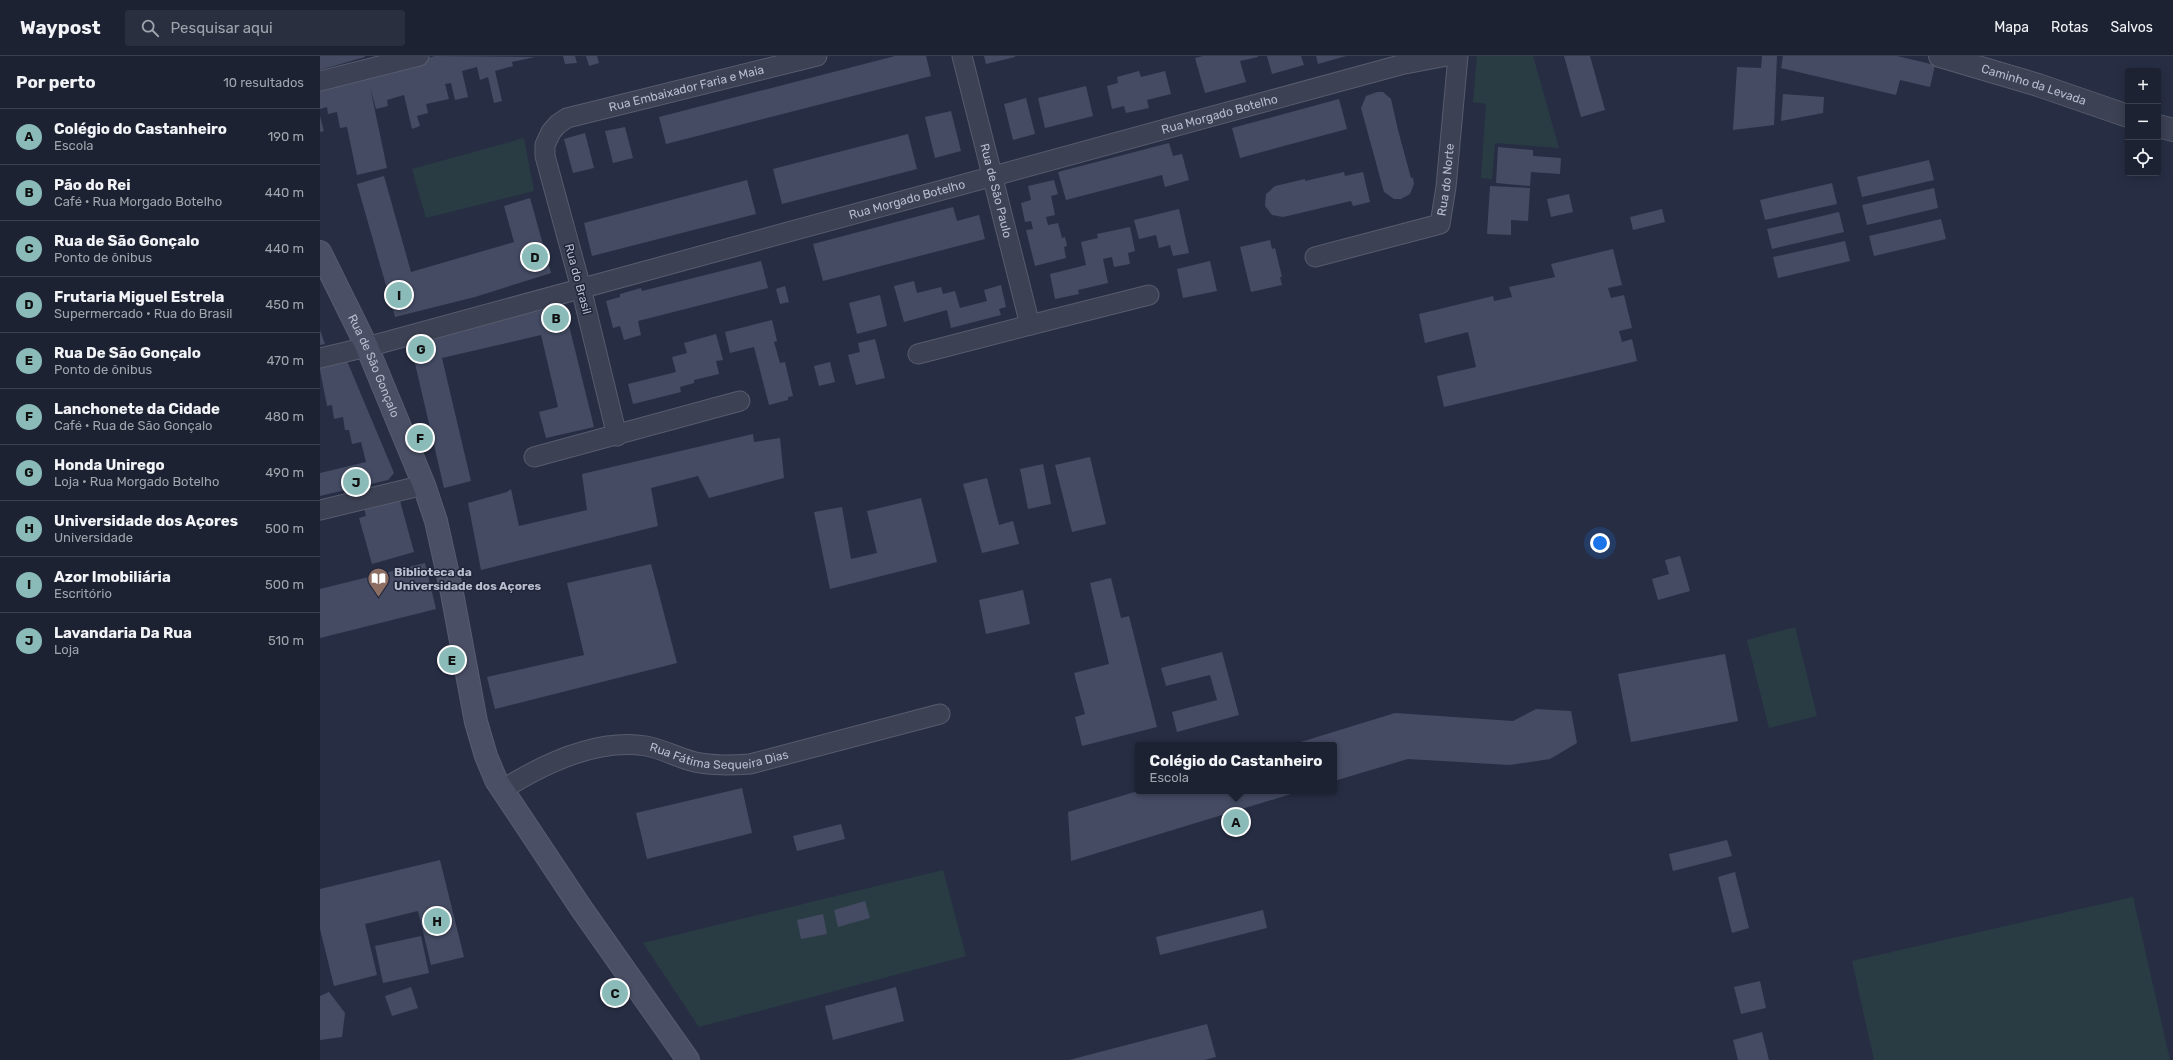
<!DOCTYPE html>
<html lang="pt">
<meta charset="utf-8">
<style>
:root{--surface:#1d2233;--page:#2a2f3f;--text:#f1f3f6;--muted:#a0a4ac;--line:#3b3f4e;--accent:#8bbbb9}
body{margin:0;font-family:Rubik,sans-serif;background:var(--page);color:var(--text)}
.controls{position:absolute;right:12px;top:12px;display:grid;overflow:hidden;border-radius:4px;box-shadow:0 2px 10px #0003}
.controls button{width:36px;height:36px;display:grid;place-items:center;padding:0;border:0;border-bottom:1px solid var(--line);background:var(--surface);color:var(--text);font:20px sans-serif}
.you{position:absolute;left:1280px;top:487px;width:14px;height:14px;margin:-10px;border:3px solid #fff;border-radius:50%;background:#1a73e8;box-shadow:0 0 0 6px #1a73e833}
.badge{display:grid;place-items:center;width:26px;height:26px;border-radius:50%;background:var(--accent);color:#111;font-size:13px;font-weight:700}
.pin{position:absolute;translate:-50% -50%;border:2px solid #fff;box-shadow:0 1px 4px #0006}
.popup{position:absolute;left:815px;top:686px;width:202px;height:52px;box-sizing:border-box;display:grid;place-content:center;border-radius:4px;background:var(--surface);filter:drop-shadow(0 1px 3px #0005);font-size:13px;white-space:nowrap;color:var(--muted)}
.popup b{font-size:15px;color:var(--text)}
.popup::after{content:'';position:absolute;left:50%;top:100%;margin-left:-8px;border:8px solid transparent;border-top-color:var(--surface)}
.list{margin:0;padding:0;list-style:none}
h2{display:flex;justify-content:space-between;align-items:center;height:52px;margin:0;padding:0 16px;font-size:17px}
h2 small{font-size:13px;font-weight:400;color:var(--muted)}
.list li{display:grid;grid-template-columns:26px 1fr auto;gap:12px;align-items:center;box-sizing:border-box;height:56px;padding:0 16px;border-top:1px solid var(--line)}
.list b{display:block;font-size:15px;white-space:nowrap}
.list p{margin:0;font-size:13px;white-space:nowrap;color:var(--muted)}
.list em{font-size:13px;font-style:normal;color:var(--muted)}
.icon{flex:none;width:22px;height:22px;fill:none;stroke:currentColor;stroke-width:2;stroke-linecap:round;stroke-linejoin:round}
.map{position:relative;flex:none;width:1853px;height:1004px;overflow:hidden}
header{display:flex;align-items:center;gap:24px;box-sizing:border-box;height:56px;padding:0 20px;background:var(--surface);border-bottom:1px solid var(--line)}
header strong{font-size:19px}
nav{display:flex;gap:22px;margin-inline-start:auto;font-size:14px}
.search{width:280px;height:36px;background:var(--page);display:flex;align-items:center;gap:10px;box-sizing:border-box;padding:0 14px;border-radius:4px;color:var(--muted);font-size:15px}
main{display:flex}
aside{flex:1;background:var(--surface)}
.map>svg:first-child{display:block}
.green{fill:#293c44}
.building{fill:#444b63}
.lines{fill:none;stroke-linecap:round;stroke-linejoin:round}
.minor-casing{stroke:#575c6d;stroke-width:21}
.tertiary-casing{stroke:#575c6d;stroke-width:24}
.secondary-casing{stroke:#575c6d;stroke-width:24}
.minor{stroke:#3c4153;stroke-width:19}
.tertiary{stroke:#3c4153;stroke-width:22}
.secondary{stroke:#4a4f66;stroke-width:22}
.labels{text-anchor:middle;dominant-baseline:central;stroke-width:3;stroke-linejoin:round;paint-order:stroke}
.street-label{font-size:12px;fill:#b9bdcd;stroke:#202539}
.poi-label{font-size:12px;font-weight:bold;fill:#b9bdcd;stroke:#202539;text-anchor:start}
</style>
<header>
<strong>Waypost</strong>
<div class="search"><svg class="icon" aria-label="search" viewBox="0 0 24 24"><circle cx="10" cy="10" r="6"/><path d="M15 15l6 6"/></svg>Pesquisar aqui</div>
<nav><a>Mapa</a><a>Rotas</a><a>Salvos</a></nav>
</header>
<main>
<aside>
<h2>Por perto<small>10 resultados</small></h2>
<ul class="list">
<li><span class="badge">A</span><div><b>Colégio do Castanheiro</b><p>Escola</p></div><em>190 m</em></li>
<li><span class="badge">B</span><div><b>Pão do Rei</b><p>Café · Rua Morgado Botelho</p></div><em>440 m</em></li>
<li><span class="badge">C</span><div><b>Rua de São Gonçalo</b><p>Ponto de ônibus</p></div><em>440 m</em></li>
<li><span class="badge">D</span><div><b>Frutaria Miguel Estrela</b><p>Supermercado · Rua do Brasil</p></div><em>450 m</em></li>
<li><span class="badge">E</span><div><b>Rua De São Gonçalo</b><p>Ponto de ônibus</p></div><em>470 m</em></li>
<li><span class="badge">F</span><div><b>Lanchonete da Cidade</b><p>Café · Rua de São Gonçalo</p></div><em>480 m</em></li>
<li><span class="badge">G</span><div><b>Honda Unirego</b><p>Loja · Rua Morgado Botelho</p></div><em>490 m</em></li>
<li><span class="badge">H</span><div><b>Universidade dos Açores</b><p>Universidade</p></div><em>500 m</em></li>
<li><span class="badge">I</span><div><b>Azor Imobiliária</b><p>Escritório</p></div><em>500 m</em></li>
<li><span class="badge">J</span><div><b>Lavandaria Da Rua</b><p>Loja</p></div><em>510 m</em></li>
</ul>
</aside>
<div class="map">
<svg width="1853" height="1004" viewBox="0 0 1853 1004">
<rect width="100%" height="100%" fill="#272e44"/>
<g class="green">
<polygon points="1157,0 1213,0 1239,92 1175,87 1172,123 1161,122 1166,48 1153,46"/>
<polygon points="204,82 214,135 106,162 92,113"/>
<polygon points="1475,571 1497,660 1449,672 1427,584"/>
<polygon points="623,814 646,900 379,971 323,887"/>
<polygon points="1813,841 1850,1004 1554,1004 1532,905"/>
</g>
<g class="building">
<polygon points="0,0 45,0 45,1 0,14"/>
<polygon points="115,0 215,1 192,6 193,10 175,15 182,45 174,47 168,21 160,24 157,11 142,15 148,41 135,44 131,27 125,28 129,43 106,48 108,57 97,60 100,70 92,73 84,39 67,44 68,50 56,53 50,31 67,112 37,119 27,71 20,72 17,56 8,58 7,51 0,53 0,30"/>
<polygon points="243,0 255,0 257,7 245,8"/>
<polygon points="266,0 277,0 279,7 269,10"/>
<polygon points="575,0 606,0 611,20 346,88 339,61"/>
<polygon points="664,0 695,0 695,1 666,8"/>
<polygon points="883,0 938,0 938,1 920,5 926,26 885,37 875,2"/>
<polygon points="947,0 981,0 984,9 952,18"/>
<polygon points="996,0 1026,0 998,8"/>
<polygon points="1244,0 1270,0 1285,54 1261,61"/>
<polygon points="1442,0 1457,0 1454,69 1413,74 1417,11 1441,12"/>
<polygon points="1463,0 1577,0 1615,9 1610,31 1580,24 1576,39 1461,12"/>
<polygon points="819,15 821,21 845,15 851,38 827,44 829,52 806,57 804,50 792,53 787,30 798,27 797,21"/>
<polygon points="766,30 773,60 725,72 718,42"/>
<polygon points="1057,36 1063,36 1071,43 1078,74 1091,122 1093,122 1094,128 1090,138 1081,143 1074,143 1064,136 1041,52 1046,40"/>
<polygon points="1463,38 1504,41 1503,57 1461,65"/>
<polygon points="706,42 715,78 693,84 684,48"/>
<polygon points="1019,43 1027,73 920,102 912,72"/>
<polygon points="631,55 641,95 615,102 605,61"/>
<polygon points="0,60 4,75 0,76"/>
<polygon points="305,71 313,102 293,107 285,75"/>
<polygon points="265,77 274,112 253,117 244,83"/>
<polygon points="588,78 597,113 462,148 453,113"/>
<polygon points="849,87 853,100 862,98 869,124 845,131 842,119 746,144 738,116"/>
<polygon points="1178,91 1213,94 1213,100 1241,102 1240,118 1211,116 1210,130 1176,127"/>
<polygon points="1609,104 1614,124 1542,141 1537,121"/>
<polygon points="1024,116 1025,120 1043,116 1050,146 1033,150 1031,145 963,161 952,159 945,150 946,138 955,130 985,123 985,125"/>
<polygon points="64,120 91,216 194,186 184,150 210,142 231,217 155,241 75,261 37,128"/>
<polygon points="427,124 436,158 272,200 264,167"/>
<polygon points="734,124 738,138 731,140 735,159 726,161 728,169 738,167 742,182 745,181 747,190 744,191 746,202 715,210 706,174 713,173 711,165 705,166 701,147 711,144 708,130"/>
<polygon points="1512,127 1517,148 1445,164 1440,144"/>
<polygon points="1170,130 1210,132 1208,165 1191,164 1191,179 1167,178"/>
<polygon points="1614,132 1618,152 1547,169 1542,149"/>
<polygon points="1249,138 1253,156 1231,161 1227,143"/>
<polygon points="633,151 637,165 659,159 665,183 503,225 493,188"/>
<polygon points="859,153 869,197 853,200 850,189 839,192 836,179 819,183 814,164"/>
<polygon points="1342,153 1345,166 1313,174 1310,161"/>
<polygon points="1519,156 1524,176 1452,193 1447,173"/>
<polygon points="1621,163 1626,183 1554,200 1549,180"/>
<polygon points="810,171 815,195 808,197 810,208 794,211 792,201 783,203 788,227 758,234 759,238 735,243 730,218 766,209 761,186 778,182 777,178"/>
<polygon points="950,184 952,193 955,192 962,221 960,221 962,229 931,236 920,191"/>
<polygon points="1525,185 1530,205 1458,222 1453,201"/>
<polygon points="1293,193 1302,229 1288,232 1291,242 1304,239 1312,272 1299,275 1302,286 1312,283 1317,305 1124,351 1117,320 1156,311 1148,276 1105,287 1099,258 1173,240 1174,245 1192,241 1189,231 1235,221 1231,208"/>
<polygon points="441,205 448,232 318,265 321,279 304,284 300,270 293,272 286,245 300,241 300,238 321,232 322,235"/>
<polygon points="890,205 897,235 863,242 857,213"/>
<polygon points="594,225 597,237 621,231 623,238 635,235 640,252 667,245 664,234 681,229 686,251 679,253 681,259 631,272 627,254 584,266 574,230"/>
<polygon points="465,230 469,246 460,248 456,233"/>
<polygon points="560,239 567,270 537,278 529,247"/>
<polygon points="244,249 274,371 226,382 219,356 238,351 221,279 122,302 151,425 124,432 90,286"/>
<polygon points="452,264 457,285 454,286 460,307 465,306 473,340 468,341 468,344 449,349 434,291 410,297 405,276"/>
<polygon points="0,274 5,288 0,289"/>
<polygon points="396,278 403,304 396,305 399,318 374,324 374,327 360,331 361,336 313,348 308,328 356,316 352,301 367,297 364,287"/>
<polygon points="555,283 565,322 536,329 528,299 540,296 538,287"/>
<polygon points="0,303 27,305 74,417 68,424 0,440 0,417 46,406 41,386 32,388 29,374 25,374 23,361 14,363 12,349 7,350 0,314"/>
<polygon points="510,306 515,326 499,330 494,310"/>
<polygon points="433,378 434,386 460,382 464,422 389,442 378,420 331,432 338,470 161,514 148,447 187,436 191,433 199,470 267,454 262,418"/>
<polygon points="770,401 786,468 752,476 735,409"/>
<polygon points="723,408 731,448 708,453 700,413"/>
<polygon points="667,422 679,469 693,465 699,488 662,497 643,428"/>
<polygon points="79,441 94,496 52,508 39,462 46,460 44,452"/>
<polygon points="601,442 617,506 510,533 494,456 522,451 531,503 557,497 547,455"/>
<polygon points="1360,500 1370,535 1338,544 1332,523 1349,518 1345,504"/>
<polygon points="105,507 116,553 0,582 0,533"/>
<polygon points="331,508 357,607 175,653 167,621 264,599 247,527"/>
<polygon points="791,522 801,562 809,560 837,671 762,690 755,661 765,658 754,617 789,608 770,527"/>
<polygon points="703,534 710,568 666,578 659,544"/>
<polygon points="902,596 919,659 857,676 852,656 897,644 890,619 846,630 841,612"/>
<polygon points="1405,598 1418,665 1311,686 1298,618"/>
<polygon points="1216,653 1251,655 1257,687 1230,703 1190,709 1088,703 1014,725 1014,689 971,689 1075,657 1193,665"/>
<polygon points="422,732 432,777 327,803 316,757"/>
<polygon points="818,735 981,735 751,805 748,756"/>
<polygon points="521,768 525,783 477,795 473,780"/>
<polygon points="1407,784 1412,800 1353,815 1349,798"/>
<polygon points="120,804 144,901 111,909 98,855 45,868 57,919 14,930 0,873 0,833"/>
<polygon points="1415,816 1429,872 1412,877 1398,821"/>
<polygon points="545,845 550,862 518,871 514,854"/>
<polygon points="943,854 947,872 840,899 836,881"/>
<polygon points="503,858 507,878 481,883 477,864"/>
<polygon points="101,880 109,917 63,927 55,890"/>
<polygon points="1440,925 1446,952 1421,958 1414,931"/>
<polygon points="91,931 98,952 72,960 65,940"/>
<polygon points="576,931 584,965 513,984 505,950"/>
<polygon points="9,936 25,957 22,981 0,984 0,940"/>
<polygon points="887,968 896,1001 884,1004 749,1004"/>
<polygon points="1442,976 1449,1004 1418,1004 1413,984"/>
</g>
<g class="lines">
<defs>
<g id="minor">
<path id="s1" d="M642 0 710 269 829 239"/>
<polyline points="0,25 99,0"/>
<path id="s2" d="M995 201 1120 168 1126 131 1138 0"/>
<polyline points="598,298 710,269"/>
<path id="s3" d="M0 302 47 291 1080 9 1127 0"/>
<path id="s4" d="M297 380 261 232 225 100V89L231 76 238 68 247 62 497 0"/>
<polyline points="214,401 420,345"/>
<polyline points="0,454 104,429"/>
<path id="s5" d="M182 734C223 708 276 682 326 690 343 693 358 702 375 706 393 710 412 709 430 708L620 658"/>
</g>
<g id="tertiary">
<path id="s6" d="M1620 0 1718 29 1808 60"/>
<polyline points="1838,70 1853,74"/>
</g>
<g id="secondary">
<path id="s7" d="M0 196 47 291 104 429 116 465 132 537 156 666 166 700 176 724 261 852 368 1004"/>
</g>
</defs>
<use href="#minor" class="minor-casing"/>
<use href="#tertiary" class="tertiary-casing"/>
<use href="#secondary" class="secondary-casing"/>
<use href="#minor" class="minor"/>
<use href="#tertiary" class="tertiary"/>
<use href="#secondary" class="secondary"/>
</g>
<defs>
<symbol id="library-pin" viewBox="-11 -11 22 30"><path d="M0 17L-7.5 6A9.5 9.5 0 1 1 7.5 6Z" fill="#8d6e63" stroke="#202539"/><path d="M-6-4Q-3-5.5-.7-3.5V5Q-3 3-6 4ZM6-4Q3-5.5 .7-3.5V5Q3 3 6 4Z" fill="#fff"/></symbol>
</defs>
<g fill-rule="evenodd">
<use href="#library-pin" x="46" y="510" width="25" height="34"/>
</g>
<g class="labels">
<g class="street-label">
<text stroke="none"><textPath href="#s6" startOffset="98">Caminho da Levada</textPath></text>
<text stroke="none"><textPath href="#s4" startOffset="459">Rua Embaixador Faria e Maia</textPath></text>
<text stroke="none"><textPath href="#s3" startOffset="932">Rua Morgado Botelho</textPath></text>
<text stroke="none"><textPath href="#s2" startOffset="174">Rua do Norte</textPath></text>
<text stroke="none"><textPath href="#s1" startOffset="139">Rua de São Paulo</textPath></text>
<text stroke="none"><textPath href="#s3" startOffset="608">Rua Morgado Botelho</textPath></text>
<text transform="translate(258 223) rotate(75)">Rua do Brasil</text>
<text stroke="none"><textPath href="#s7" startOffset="126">Rua de São Gonçalo</textPath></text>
<text stroke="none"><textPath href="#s5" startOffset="229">Rua Fátima Sequeira Dias</textPath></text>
</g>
<g class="poi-label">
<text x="74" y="516">Biblioteca da<tspan x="74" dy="14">Universidade dos Açores</tspan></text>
</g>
</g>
</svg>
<div class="controls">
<button>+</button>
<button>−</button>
<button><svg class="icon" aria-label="locate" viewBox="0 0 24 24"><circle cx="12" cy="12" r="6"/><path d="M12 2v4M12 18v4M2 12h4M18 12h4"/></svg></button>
</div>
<div class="you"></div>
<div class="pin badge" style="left:916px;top:766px">A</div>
<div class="popup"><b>Colégio do Castanheiro</b>Escola</div>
<div class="pin badge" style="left:236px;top:262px">B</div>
<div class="pin badge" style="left:295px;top:937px">C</div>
<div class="pin badge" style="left:215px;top:201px">D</div>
<div class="pin badge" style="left:132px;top:604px">E</div>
<div class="pin badge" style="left:100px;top:382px">F</div>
<div class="pin badge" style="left:101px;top:293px">G</div>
<div class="pin badge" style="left:117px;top:865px">H</div>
<div class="pin badge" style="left:79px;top:239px">I</div>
<div class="pin badge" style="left:36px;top:426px">J</div>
</div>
</main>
